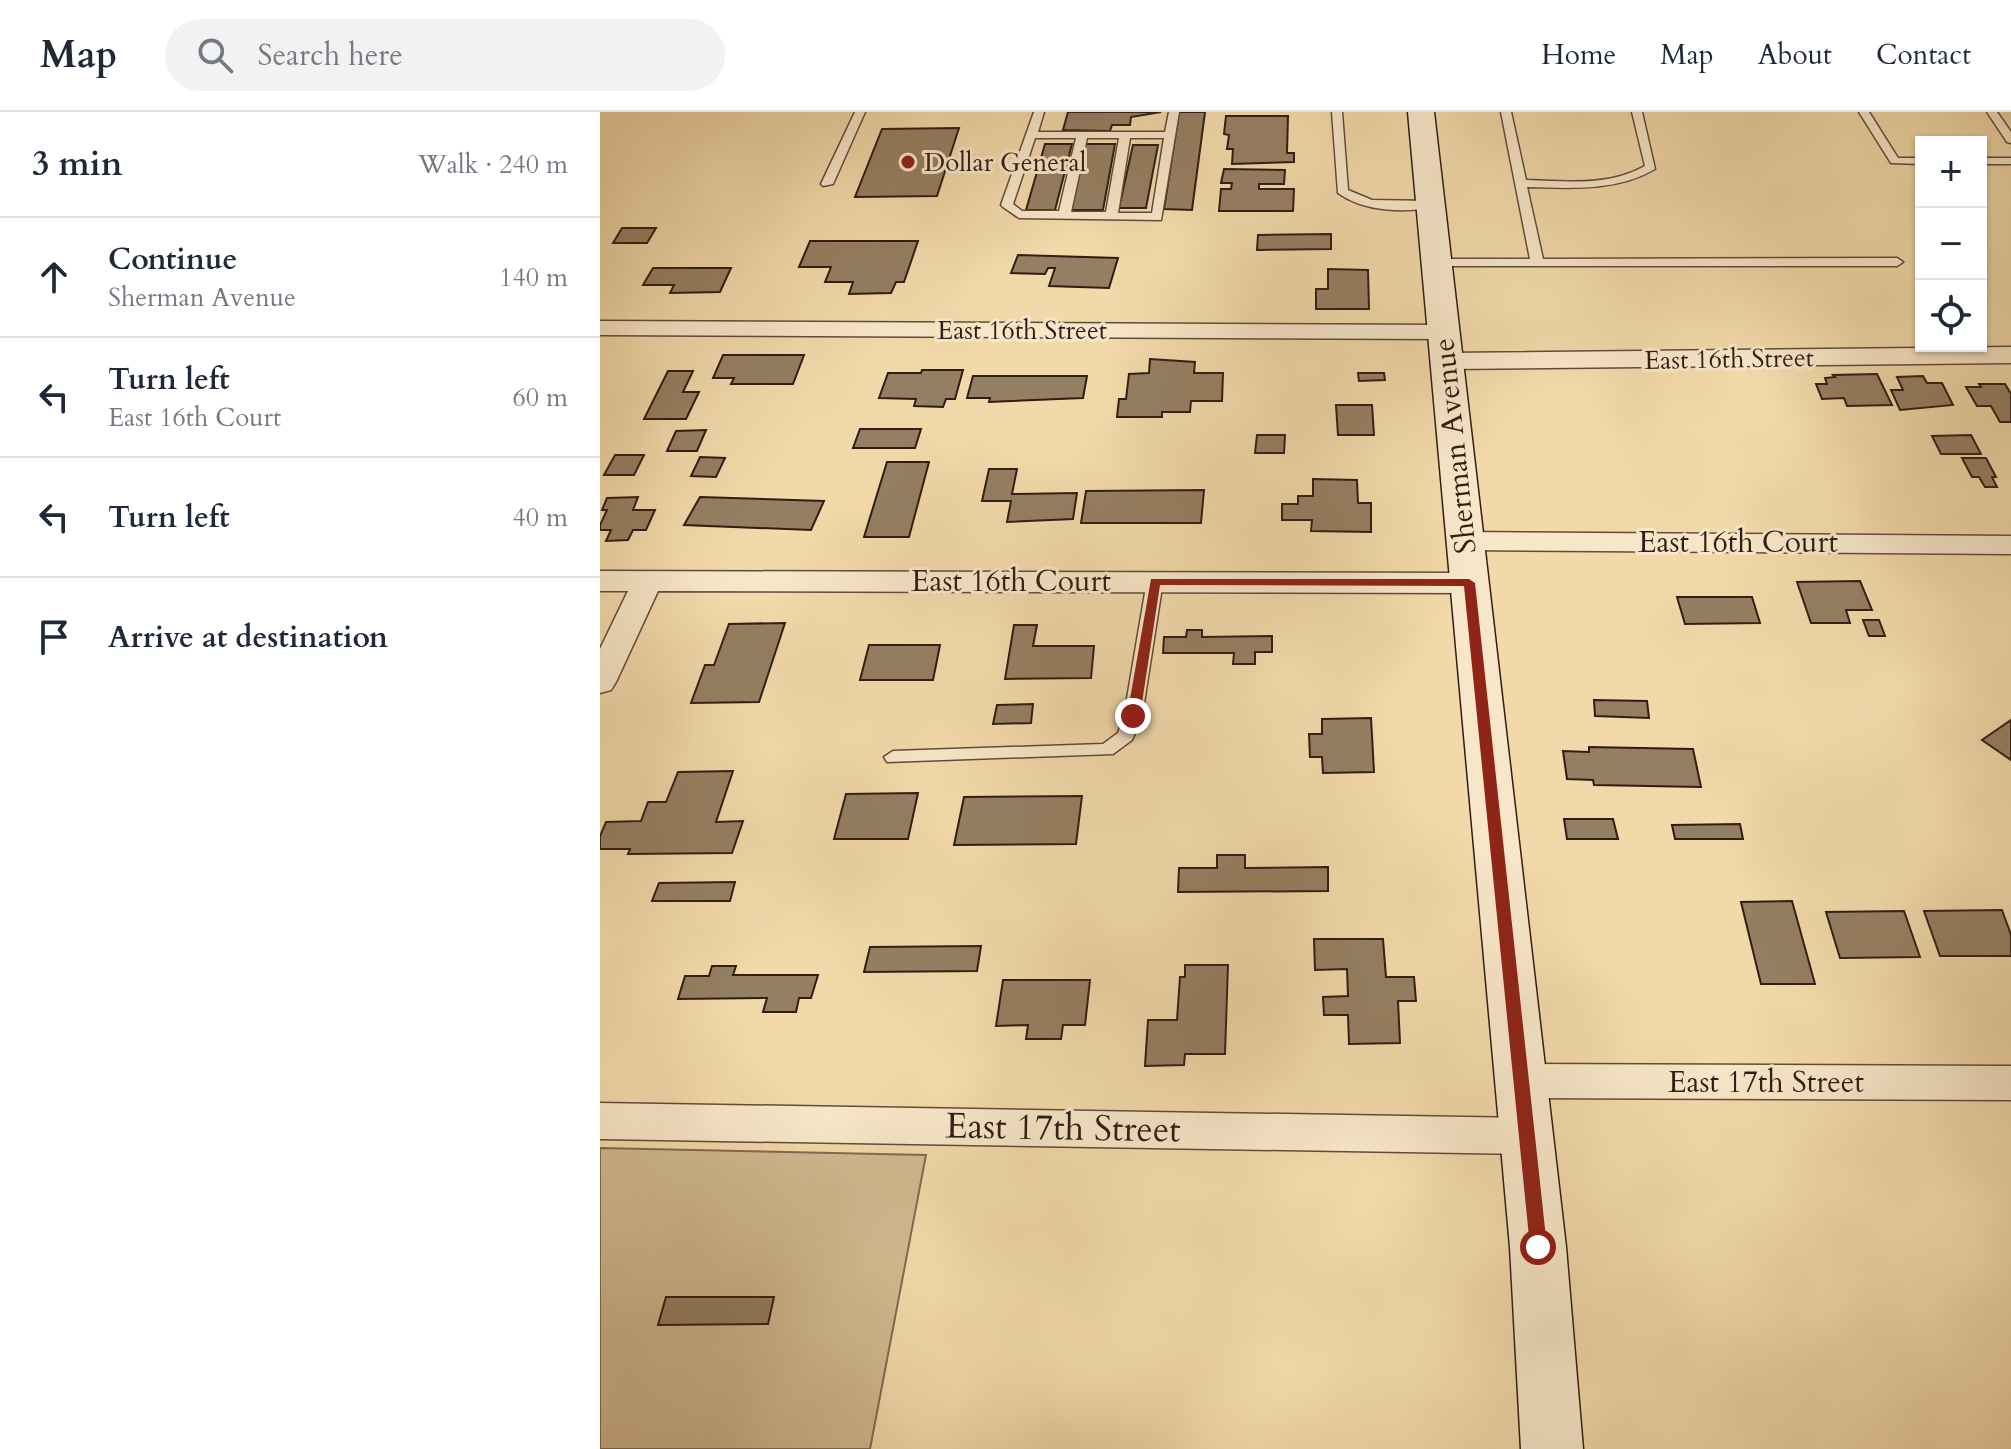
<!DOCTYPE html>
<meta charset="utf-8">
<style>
:root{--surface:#fff;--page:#f2f2f3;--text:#1f2937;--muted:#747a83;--line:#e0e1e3}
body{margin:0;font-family:Cardo,serif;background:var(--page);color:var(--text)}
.controls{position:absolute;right:24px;top:24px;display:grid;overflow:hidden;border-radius:0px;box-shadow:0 2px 6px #0004}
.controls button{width:72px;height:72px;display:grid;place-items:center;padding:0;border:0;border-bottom:2px solid var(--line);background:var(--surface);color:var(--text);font:40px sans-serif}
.stop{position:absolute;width:24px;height:24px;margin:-18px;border:6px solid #8f2418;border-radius:50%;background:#fff}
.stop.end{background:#8f2418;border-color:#fff;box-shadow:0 2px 8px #0008}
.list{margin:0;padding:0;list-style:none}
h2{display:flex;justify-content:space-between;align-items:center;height:104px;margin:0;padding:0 32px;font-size:34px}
h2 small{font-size:26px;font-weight:400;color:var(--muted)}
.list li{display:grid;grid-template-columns:52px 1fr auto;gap:24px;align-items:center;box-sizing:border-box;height:120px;padding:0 32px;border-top:2px solid var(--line)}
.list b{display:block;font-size:30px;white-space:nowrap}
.list p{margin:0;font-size:26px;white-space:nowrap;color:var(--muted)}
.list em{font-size:26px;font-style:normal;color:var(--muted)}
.icon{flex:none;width:44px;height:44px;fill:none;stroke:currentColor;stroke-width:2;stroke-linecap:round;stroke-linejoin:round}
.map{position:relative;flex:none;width:1411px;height:1337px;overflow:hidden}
header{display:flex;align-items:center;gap:48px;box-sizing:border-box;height:112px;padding:0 40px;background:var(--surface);border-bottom:2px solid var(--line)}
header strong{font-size:38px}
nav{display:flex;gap:44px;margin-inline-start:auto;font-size:28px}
.search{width:560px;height:72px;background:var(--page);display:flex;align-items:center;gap:20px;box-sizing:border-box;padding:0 28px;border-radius:44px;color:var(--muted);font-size:30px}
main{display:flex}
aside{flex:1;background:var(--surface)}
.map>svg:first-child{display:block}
.green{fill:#d1b990;stroke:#816b52;stroke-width:2}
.building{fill:#957f62;stroke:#311d14;stroke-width:2}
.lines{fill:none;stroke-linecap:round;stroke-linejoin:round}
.lane-casing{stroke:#614c3a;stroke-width:3}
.street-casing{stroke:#614c3a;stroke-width:3}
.secondary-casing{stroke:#311d14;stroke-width:3}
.lane{fill:#f7e6c8;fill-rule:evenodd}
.street{fill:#f7e6c8;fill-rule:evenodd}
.secondary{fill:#f7e6c8;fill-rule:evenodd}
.route{fill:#8f2418}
.poi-dot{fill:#8f2418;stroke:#f7e6c8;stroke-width:3}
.labels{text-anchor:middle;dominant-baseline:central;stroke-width:6;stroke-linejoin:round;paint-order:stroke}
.far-poi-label{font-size:26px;fill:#311d14;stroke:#f7e6c8;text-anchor:start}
.far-street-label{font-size:26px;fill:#311d14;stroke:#f7e6c8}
.street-label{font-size:30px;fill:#311d14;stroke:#f7e6c8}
.near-street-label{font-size:36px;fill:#311d14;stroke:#f7e6c8}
</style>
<header>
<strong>Map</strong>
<div class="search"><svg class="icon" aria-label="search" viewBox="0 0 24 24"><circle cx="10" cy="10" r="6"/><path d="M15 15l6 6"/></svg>Search here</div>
<nav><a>Home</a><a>Map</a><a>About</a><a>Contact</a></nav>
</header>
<main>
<aside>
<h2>3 min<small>Walk · 240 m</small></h2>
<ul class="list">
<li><svg class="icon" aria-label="ahead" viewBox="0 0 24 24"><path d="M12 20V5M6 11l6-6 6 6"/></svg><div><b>Continue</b><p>Sherman Avenue</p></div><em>140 m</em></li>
<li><svg class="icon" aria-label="left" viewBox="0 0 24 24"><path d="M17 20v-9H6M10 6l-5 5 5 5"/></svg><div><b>Turn left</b><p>East 16th Court</p></div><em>60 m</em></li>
<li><svg class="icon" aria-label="left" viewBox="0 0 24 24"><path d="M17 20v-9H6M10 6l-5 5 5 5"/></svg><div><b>Turn left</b></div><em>40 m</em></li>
<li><svg class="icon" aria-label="arrive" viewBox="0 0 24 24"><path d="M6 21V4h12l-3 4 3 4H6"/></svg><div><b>Arrive at destination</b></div></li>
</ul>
</aside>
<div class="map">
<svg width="1411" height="1337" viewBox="0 0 1411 1337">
<rect width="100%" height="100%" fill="#f2d9aa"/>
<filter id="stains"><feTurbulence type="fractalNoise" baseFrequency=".0025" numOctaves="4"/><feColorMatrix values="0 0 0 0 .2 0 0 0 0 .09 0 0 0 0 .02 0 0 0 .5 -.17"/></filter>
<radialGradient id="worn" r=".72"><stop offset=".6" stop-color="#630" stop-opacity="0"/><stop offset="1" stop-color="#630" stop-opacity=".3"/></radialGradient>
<polygon class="green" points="0,1036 326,1043 270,1337 0,1337"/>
<g class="building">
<polygon points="468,0 561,0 531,5 530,13 512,13 510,19 463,18"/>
<polygon points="579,0 605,0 592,98 564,97"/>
<polygon points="626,4 688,4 687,41 694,41 694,50 632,52 633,37 627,37 629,23 624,22"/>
<polygon points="359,16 337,84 255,85 282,17"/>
<polygon points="445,32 472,32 455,98 426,98"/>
<polygon points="485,32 515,32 503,98 470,98"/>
<polygon points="533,33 558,33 546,96 519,96"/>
<polygon points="624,57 685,58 684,72 659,72 659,77 694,77 693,99 619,99 621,77 631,77 632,71 621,71"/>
<polygon points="22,116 56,116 47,131 13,131"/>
<polygon points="731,122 731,137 657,138 658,123"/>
<polygon points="210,129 318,129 304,170 296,170 291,181 249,182 253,170 225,170 231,155 199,155"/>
<polygon points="418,143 518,146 509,176 449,174 455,156 448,156 445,162 411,161"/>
<polygon points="53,156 131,156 120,180 70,181 74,173 43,173"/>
<polygon points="728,157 768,158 769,197 716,197 716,177 728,177"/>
<polygon points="123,243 204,243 193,272 131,272 134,266 113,266"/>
<polygon points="550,247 595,250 594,261 623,261 622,289 591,289 590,300 562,300 562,305 517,305 519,287 526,287 529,262 549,261"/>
<polygon points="322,258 363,258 355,287 346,287 343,295 314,294 316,287 279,286 288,261 321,261"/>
<polygon points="68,259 93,259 83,280 99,280 86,307 44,307"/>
<polygon points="758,261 784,261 785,268 759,269"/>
<polygon points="1277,262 1292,293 1247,294 1244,286 1222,287 1216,272 1227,272 1225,266 1235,265 1233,263"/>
<polygon points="373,264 487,264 483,286 389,290 390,286 367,286"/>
<polygon points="1323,264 1327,271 1342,271 1353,293 1300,298 1291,278 1303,278 1297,265"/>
<polygon points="1379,272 1405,272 1411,282 1411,310 1400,310 1391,294 1377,294 1366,275 1381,275"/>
<polygon points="736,293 772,293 774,323 738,323"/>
<polygon points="260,317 321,317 315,336 253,336"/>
<polygon points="106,318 97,339 67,339 76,319"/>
<polygon points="657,323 685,323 684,341 655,341"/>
<polygon points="1371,323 1381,342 1341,342 1332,324"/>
<polygon points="15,343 44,343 34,363 4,363"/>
<polygon points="100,345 125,346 116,365 91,364"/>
<polygon points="1362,346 1386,346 1396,365 1392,365 1397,375 1385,375 1379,365 1372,365"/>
<polygon points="287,350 329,350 309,425 264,425"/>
<polygon points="389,357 417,357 412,382 477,381 473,407 407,410 411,389 382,389"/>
<polygon points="713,367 757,368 758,391 771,391 771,420 711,419 712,408 682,408 682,392 698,392 698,384 713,384"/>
<polygon points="604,378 601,411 481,411 486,379"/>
<polygon points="38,385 33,398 55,398 46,418 33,418 28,428 6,429 11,418 0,418 0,413 7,398 2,398 7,386"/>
<polygon points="100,385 224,389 211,418 84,413"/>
<polygon points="1260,469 1272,498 1246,498 1250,511 1211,511 1197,470"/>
<polygon points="1077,485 1152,485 1160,511 1085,512"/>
<polygon points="1263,508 1279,508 1285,524 1269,524"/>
<polygon points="185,511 159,590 91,591 105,553 114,553 129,512"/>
<polygon points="414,513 437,513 433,534 494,534 491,566 405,567"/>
<polygon points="587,518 602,518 602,525 672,524 672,540 655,540 655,552 633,552 634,541 563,541 564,525 586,525"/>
<polygon points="269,533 340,533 333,568 260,568"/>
<polygon points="994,588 1047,589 1049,606 995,604"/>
<polygon points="433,592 431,611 393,612 397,593"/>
<polygon points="771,606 774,660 723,661 722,645 710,645 709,622 722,622 722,607"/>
<polygon points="1411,608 1411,648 1382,628"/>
<polygon points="989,635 1093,637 1101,675 994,673 993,668 967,667 963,639 989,640"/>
<polygon points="133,659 116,710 143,709 132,741 28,742 30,737 0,737 0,724 6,710 41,709 48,690 66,690 78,660"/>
<polygon points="318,681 308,727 234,727 246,682"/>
<polygon points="482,684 476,732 354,733 364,685"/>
<polygon points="964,707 1013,707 1018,727 967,727"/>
<polygon points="1140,712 1143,727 1075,727 1072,713"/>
<polygon points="617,743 645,743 645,756 728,755 728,779 578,780 579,756 617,756"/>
<polygon points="135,770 130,789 52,789 59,771"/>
<polygon points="1192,789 1215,872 1161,872 1141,790"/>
<polygon points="1402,798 1411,823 1411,844 1340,844 1324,799"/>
<polygon points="1304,799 1320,845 1240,846 1226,800"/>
<polygon points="714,827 783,827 786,865 814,865 816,889 798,889 800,931 749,932 748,903 724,903 723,885 748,884 747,857 715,858"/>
<polygon points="381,834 377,859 264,860 270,835"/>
<polygon points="585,853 628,853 625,942 585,942 584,953 545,954 548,908 577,908 580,865 585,865"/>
<polygon points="112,854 136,854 133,863 218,863 211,886 199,886 196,900 163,900 167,886 78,887 85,864 109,864"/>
<polygon points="403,868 490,868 485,913 463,913 461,927 426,927 428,913 396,914"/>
<polygon points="66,1185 174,1185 168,1212 58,1213"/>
</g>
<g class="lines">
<defs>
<g id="lane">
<polygon points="255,0 265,0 233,72 223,74 221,72"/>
<path d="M434 0H444L438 20H565L569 0H579L561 108 419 106 403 95 401 93ZM435 26H476L459 99H422L413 92ZM487 26H519L506 100H471ZM530 26H564L552 101H518Z"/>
<path d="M732 0H742L748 78 772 88 831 89 835 91V95C804 101 764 100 738 81Z"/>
<path d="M901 0H911L926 68C966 69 1008 75 1045 54L1032 0H1042L1055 57C1015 80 971 76 927 75L943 147 1297 146 1303 150 1297 154H834V148L838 147H930Z"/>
<polygon points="1259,0 1269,0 1298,46 1321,46 1321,52 1291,51"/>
<polygon points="1387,0 1397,0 1411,20 1411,31 1407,30"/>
<rect x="1381" y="46" width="30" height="6"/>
<polygon points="555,464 563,469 542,604 532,628 513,642 287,650 284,645 293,639 503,632 518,621 524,604 547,469"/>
</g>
<g id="street">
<polygon points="0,209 844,213 853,215 856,220 853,225 844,227 0,223"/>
<polygon points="1411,235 1411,251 847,257 838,254 834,249 838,244 847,241"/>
<polygon points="864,420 1411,424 1411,442 864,438 854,435 849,429 854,423"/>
<polygon points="0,459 869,461 880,464 884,471 880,478 869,481 58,479 16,570 11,578 0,581 0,537 28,479 0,479"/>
<polygon points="920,952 1411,954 1411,988 920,986 906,981 900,969 906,957"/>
<polygon points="0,991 926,1006 941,1011 947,1024 941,1037 926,1042 0,1027"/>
</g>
<polygon id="secondary" points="808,0 834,0 966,1135 983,1337 921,1337 910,1135"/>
</defs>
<use href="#lane" class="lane-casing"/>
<use href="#street" class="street-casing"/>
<use href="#secondary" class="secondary-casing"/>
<use href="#lane" class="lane"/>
<use href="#street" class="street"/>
<use href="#secondary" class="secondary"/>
</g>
<polygon class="route" points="551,467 869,467 875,471 947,1135 944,1141 933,1141 930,1135 864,474 560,473 540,604 533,608 527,604"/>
<circle class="poi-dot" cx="308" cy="50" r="8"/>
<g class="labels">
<g class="far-poi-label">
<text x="324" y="50">Dollar General</text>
</g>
<g class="far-street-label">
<text x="422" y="218">East 16th Street</text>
<text transform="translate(1129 247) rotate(-1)">East 16th Street</text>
</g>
<g class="street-label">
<text transform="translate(855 334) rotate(-96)">Sherman Avenue</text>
<text x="1138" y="430">East 16th Court</text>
<text x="411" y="469">East 16th Court</text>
<text x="1166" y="970">East 17th Street</text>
</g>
<g class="near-street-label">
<text transform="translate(463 1016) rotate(1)">East 17th Street</text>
</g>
</g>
<rect width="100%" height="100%" filter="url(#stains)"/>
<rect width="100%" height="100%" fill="url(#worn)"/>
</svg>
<div class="controls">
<button>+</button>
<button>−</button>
<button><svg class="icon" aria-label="locate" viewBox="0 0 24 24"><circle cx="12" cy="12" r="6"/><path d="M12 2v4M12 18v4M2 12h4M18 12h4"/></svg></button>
</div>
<div class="stop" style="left:938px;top:1135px"></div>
<div class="stop end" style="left:533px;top:604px"></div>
</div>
</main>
